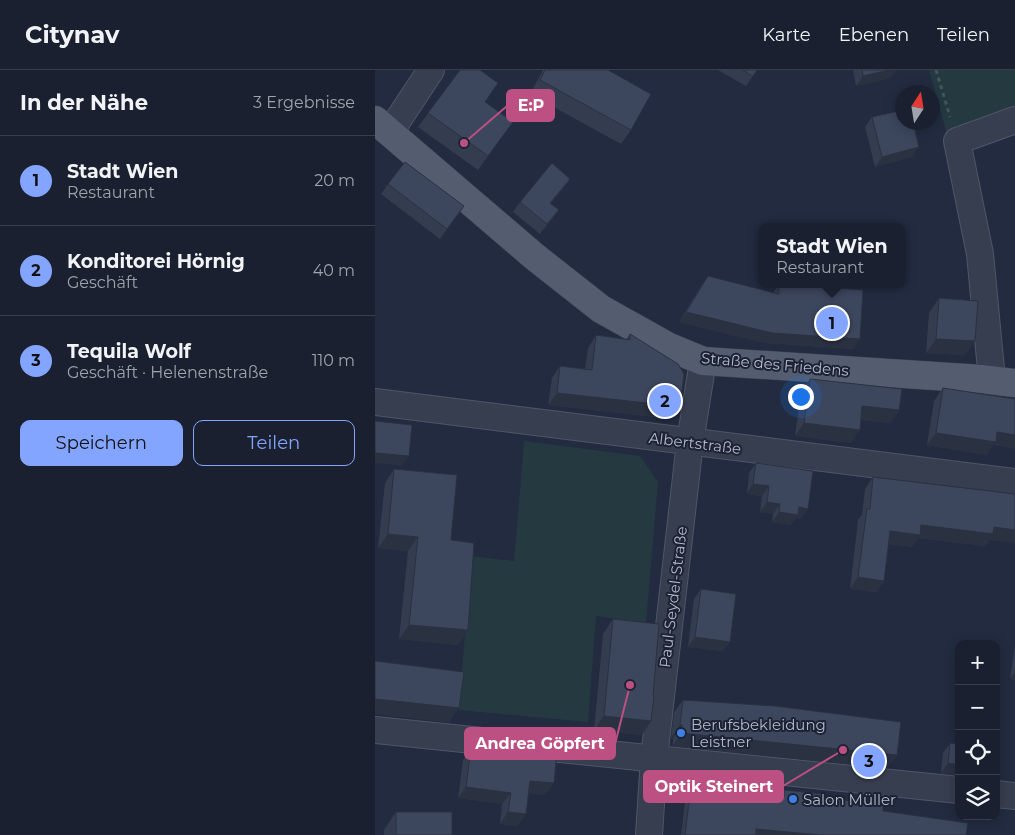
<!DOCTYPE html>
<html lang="de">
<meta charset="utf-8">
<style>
:root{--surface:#1a2030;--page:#232838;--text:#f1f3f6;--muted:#9fa3ab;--line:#383e4c;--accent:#83a5ff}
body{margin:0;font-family:Montserrat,sans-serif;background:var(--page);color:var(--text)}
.controls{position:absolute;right:15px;bottom:15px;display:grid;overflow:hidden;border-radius:10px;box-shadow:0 2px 12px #0003}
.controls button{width:45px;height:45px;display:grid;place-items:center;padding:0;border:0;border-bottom:1px solid var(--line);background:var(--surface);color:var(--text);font:25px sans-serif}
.compass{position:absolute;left:520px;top:15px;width:45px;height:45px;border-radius:50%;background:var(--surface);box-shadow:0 2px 12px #0003;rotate:12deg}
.you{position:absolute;left:425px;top:326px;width:18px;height:18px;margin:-12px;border:4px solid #fff;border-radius:50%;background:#1a73e8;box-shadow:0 0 0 8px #1a73e833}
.badge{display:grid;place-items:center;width:32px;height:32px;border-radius:50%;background:var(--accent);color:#111;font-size:16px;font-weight:700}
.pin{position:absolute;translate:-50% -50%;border:2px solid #fff;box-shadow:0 1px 5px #0006}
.popup{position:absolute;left:383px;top:153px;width:148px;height:65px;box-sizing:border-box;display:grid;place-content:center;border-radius:10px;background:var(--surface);filter:drop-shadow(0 1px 4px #0005);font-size:16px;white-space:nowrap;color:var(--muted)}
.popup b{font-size:19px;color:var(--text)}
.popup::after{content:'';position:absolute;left:50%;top:100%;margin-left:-10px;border:10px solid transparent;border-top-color:var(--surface)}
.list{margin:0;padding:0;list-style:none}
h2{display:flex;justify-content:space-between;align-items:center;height:65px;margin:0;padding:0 20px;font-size:21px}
h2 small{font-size:16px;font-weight:400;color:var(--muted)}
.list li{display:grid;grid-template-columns:32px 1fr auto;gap:15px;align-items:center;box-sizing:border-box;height:90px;padding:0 20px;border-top:1px solid var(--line)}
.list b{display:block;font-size:19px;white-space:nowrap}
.list p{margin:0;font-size:16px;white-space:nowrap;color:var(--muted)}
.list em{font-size:16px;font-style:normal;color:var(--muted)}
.actions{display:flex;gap:10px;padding:15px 20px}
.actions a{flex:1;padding:11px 0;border:1px solid var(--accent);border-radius:10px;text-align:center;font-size:18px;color:var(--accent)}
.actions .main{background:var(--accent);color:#111}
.icon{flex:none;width:28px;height:28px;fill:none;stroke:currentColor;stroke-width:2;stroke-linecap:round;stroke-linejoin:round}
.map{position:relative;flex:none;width:640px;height:765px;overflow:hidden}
header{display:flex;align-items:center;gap:30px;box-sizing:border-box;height:70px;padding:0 25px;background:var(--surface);border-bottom:1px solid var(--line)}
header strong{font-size:24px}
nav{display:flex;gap:28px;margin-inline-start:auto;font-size:18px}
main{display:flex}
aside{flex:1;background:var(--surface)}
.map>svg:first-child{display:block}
.green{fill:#243a40}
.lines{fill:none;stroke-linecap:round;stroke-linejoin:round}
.minor-casing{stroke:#4f5667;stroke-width:28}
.major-casing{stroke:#404758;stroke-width:29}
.path{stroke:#42575d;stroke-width:3;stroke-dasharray:4 4;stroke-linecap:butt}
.minor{stroke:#373e4f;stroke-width:26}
.major{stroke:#545d6f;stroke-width:28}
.wall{fill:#343c50}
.shaded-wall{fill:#2a3141}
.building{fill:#3c465d;stroke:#2a3141}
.shop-dot{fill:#3f7fe0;stroke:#1c2334;stroke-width:2}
.labels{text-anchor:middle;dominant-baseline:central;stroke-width:4;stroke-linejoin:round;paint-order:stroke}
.street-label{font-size:15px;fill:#b3b9ca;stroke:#1c2334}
.poi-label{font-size:15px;fill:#b3b9ca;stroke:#1c2334;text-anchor:start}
.leader{fill:none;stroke:#bd5082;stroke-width:2}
.callout-dot{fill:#bd5082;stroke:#1c2334;stroke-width:2}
.callout{fill:#bd5082;stroke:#bd5082;stroke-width:2}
.callout-label{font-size:16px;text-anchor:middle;font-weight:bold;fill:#fff}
</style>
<header>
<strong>Citynav</strong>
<nav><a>Karte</a><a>Ebenen</a><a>Teilen</a></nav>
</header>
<main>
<aside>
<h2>In der Nähe<small>3 Ergebnisse</small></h2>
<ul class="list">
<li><span class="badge">1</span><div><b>Stadt Wien</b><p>Restaurant</p></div><em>20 m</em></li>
<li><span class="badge">2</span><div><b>Konditorei Hörnig</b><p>Geschäft</p></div><em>40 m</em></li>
<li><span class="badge">3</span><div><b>Tequila Wolf</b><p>Geschäft · Helenenstraße</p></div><em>110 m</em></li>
</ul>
<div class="actions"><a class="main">Speichern</a><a>Teilen</a></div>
</aside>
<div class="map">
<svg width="640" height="765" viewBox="0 0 640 765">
<rect width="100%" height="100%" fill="#222b40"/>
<g class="green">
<polygon points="554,0 640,0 640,62 578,86"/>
<polygon points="149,371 265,386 283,412 271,553 221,546 213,652 84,640 96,486 139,491"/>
</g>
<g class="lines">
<defs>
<g id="minor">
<polyline points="15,62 56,0"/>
<polyline points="617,310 605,184 582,71 640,50"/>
<polyline points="0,332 640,412"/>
<polyline points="0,660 584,720"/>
<polyline points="621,724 640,726"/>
<polyline points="274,765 279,688 315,372 328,291"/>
</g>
<polyline id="major" points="0,50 160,187 226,239 294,277 328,291 606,309 640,313"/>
</defs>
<use href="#minor" class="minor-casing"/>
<use href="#major" class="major-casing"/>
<polyline class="path" points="561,0 575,47"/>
<use href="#minor" class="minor"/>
<use href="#major" class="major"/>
</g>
<g class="wall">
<polygon points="85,0 110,32 138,52 103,100 43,57"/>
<polygon points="168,0 233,0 256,60 246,74 155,24"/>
<polygon points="343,0 382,0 371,16"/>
<polygon points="478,0 521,0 515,8 481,16"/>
<polygon points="497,47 537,87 500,97 490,57"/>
<polygon points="195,109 188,119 176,133 177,150 165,164 138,142 145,132"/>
<polygon points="13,114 89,136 65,169 6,124"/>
<polygon points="333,206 398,223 404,214 478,279 390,273 304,252 326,216"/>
<polygon points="564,228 590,285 551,283 554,243"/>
<polygon points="255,264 306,330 298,342 290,348 173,335 177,308 185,296 210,299 213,278 221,265 251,269"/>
<polygon points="435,309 524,340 515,353 486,350 476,373 420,366 426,322"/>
<polygon points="568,318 618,375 612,385 552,375 559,331"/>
<polygon points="381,393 426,449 421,448 416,455 397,452 398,444 385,442 387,426 372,424 374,403"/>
<polygon points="19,399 76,470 93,560 83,575 24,569 33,481 3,478 10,413"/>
<polygon points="498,407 614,470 610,476 543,468 537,477 513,474 509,511 501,522 475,519 483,450 487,445 490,419"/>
<polygon points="326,519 355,572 348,581 313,577 319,529"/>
<polygon points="238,549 278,626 276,651 267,665 219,660 228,564"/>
<polygon points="640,575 640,610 635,609"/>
<polygon points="308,630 513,698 298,676 298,668 296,668 299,642"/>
<polygon points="575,673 584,706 566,703 568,683"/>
<polygon points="141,677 170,725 153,723 143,756 125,754 127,734 83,728 88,690 96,678 136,683"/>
<polygon points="316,716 405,726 409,720 447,727 508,741 591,765 306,765 311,723"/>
<polygon points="21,742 77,765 9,765 9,760"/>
</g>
<g class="shaded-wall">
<polygon points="514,0 521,0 515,8 481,16 488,6"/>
<polygon points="544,77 537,87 500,97 507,87"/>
<polygon points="195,109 188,119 168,142 175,133"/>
<polygon points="184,140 177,150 165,164 172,154"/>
<polygon points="311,242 485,269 478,279 390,273 304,252"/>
<polygon points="561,269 600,271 590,285 551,283"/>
<polygon points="182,323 306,330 298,342 290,348 173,335"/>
<polygon points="487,336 524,340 515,353 478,349"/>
<polygon points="429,353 485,360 476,373 420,366"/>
<polygon points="622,362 640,365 640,379 618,375 612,385 552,375 561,363"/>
<polygon points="0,383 34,386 27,396 0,393"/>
<polygon points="378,414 394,416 387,426 372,424"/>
<polygon points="392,432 405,434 398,444 385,442"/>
<polygon points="424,437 433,439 426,449 421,448 416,455 397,452 404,442"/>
<polygon points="546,455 619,457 640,460 640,473 614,470 610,476 543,468 537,477 507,473 515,461"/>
<polygon points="13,464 43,467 33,481 3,478"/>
<polygon points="483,507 509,511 501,522 475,519"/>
<polygon points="34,555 93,560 83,575 24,569"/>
<polygon points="320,567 355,572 348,581 313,577"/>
<polygon points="640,602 640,610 635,609"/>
<polygon points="0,629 84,638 74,653 0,644"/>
<polygon points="229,646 276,651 267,665 219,660"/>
<polygon points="305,655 307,655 298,668 296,668"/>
<polygon points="306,663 522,685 513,698 298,676"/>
<polygon points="573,693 584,695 584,706 566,703"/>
<polygon points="155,711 179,713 170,725 146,723"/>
<polygon points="91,717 136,723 127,734 83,728"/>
<polygon points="133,742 151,744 143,756 125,754"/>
<polygon points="381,759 445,765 377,765"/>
</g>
<g class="building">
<polygon points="85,0 105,0 123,13 110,32 138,52 113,86 53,43"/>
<polygon points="170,0 233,0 276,24 256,60 165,10"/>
<polygon points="367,0 382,0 378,6"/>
<polygon points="487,0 514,0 488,6"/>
<polygon points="528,40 528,52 538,52 544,77 507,87 497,47"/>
<polygon points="30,92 89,136 72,159 13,114"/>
<polygon points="177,93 195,109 175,133 184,140 172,154 145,132"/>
<polygon points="333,206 404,224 404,214 488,220 485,269 397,263 311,242"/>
<polygon points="564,228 603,231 600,271 561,269"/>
<polygon points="255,264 303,294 309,304 306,330 298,336 182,323 185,296 217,300 221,265 255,270"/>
<polygon points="435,309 527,319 524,340 487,336 485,360 429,353"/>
<polygon points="568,318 640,329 640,365 622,362 621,372 561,363"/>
<polygon points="0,351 37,355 34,386 0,383"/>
<polygon points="381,393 438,401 433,439 424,437 423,445 404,442 405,434 392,432 394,416 378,414"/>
<polygon points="19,399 82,405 76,470 99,473 93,560 34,555 43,467 13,464"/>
<polygon points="498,407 640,424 640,460 619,457 618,464 546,455 545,465 515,461 509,511 483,507 492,439 495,439"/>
<polygon points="326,519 361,524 355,572 320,567"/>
<polygon points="238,549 284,554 278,626 279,626 276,651 229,646"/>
<polygon points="0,591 89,602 84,638 0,629"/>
<polygon points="308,630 400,636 526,652 522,685 306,663 307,655 305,655"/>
<polygon points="575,673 584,674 584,695 573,693"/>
<polygon points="141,677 182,681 179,713 155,711 151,744 133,742 136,723 91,717 96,678 140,684"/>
<polygon points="316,716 409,727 409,720 448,724 447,727 508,736 508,741 593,753 591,765 445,765 381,759 381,765 310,765"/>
<rect x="21" y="742" width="56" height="23"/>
</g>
<g class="shop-dot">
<circle cx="306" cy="663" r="5"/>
<circle cx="418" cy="729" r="5"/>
</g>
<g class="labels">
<g class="street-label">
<text transform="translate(400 294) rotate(5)">Straße des Friedens</text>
<text transform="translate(320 373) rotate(7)">Albertstraße</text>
<text transform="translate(298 527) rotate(-83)">Paul-Seydel-Straße</text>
</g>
<g class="poi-label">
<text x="316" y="654">Berufsbekleidung<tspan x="316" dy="17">Leistner</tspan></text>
<text x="428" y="729">Salon Müller</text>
</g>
</g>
<path class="leader" d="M89 73L132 36M255 615L240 674M468 680L408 716"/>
<g class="callout-dot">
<circle cx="89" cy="73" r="5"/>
<circle cx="255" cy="615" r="5"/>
<circle cx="468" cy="680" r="5"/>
</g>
<g class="callout">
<rect x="132" y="20" width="47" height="31" rx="5"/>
<rect x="90" y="658" width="150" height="31" rx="5"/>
<rect x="269" y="701" width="139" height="31" rx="5"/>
</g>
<g class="callout-label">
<text x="156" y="41">E:P</text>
<text x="165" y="679">Andrea Göpfert</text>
<text x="339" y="722">Optik Steinert</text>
</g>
</svg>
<div class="controls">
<button>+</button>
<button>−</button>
<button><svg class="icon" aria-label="locate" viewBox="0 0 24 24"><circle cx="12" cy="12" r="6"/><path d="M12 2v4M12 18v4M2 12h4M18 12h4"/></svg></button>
<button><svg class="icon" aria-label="layers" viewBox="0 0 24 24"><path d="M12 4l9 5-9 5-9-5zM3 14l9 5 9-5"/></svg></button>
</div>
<svg class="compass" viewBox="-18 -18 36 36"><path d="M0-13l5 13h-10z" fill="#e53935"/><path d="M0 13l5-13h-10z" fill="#9fa3ab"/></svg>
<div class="you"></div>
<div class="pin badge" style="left:457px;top:253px">1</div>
<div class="popup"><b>Stadt Wien</b>Restaurant</div>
<div class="pin badge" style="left:290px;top:331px">2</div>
<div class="pin badge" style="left:494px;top:691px">3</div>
</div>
</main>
